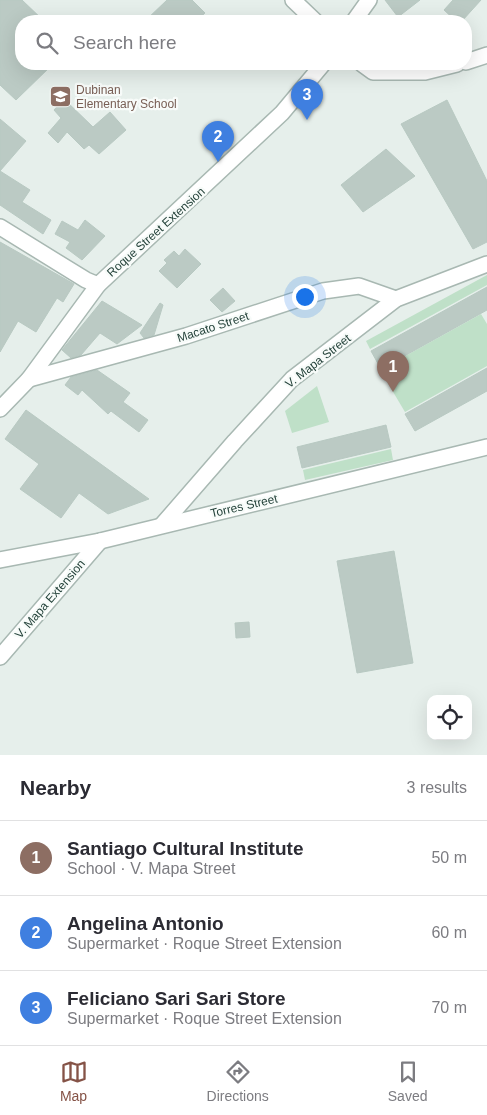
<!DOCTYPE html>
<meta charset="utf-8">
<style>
:root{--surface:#fff;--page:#f2f2f3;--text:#2b2b33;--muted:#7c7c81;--line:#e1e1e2;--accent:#855347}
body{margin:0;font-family:Arial,sans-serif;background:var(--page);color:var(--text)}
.controls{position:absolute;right:15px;bottom:15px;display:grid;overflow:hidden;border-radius:10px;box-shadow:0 5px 20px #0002}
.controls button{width:45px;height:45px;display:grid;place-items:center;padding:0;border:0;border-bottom:1px solid var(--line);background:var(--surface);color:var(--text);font:25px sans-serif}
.you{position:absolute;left:304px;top:296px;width:18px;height:18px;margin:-12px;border:4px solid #fff;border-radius:50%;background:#1a73e8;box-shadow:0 0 0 8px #1a73e833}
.badge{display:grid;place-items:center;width:32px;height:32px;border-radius:50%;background:var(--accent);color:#fff;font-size:16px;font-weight:700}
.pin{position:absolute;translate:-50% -41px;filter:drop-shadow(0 1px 2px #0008)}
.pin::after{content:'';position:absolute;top:26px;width:18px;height:15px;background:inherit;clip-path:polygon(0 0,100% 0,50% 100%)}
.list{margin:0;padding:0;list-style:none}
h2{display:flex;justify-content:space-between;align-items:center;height:65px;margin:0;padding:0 20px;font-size:21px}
h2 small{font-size:16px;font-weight:400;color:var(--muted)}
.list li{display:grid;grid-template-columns:32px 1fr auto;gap:15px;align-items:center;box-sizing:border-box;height:75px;padding:0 20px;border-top:1px solid var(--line)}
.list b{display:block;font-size:19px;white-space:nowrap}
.list p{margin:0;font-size:16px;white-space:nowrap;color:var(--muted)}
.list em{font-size:16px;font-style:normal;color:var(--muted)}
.icon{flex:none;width:28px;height:28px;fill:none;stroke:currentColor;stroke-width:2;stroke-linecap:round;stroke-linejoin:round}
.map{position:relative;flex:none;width:487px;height:755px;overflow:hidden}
.search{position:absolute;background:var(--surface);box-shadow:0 5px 20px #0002;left:15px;right:15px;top:15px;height:55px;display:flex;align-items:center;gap:12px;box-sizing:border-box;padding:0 18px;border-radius:20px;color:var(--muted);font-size:19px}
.sheet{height:290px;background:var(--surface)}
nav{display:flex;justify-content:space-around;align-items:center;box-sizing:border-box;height:70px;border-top:1px solid var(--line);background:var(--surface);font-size:14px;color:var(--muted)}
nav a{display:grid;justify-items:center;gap:2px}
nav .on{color:var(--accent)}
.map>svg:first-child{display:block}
.green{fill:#bfe0c8}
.building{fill:#bbcac4;stroke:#b8c9c2}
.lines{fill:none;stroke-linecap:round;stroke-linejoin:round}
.minor-casing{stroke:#a8b8b2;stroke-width:18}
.tertiary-casing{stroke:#a8b8b2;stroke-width:18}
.minor{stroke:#fff;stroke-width:15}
.tertiary{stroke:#fff;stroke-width:15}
.labels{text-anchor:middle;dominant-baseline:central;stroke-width:4.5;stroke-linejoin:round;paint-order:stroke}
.education-label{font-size:12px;fill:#785e54;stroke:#f7fbf9;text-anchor:start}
.street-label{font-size:12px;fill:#24423a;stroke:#f7fbf9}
</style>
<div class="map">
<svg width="487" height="755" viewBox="0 0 487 755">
<rect width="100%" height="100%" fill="#e6efeb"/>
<g class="green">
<polygon points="487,275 487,285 370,349 366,341"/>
<polygon points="481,314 487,324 487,366 405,412 380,370"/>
<polygon points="317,386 329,422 292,433 285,411"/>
<polygon points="391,449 393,460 305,480 303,470"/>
</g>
<g class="building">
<polygon points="0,0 22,0 44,21 21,21 21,64 53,64 16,100 0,85"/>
<polygon points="167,0 192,0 205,13 196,21 145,21"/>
<polygon points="385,0 420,0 398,17"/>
<polygon points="453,0 481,0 462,21 456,21 444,10"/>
<polygon points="64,99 93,127 110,112 126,130 99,154 89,145 84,149 67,132 58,143 48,133 61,118 54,110"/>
<polygon points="447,100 487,181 487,242 473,249 401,124"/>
<polygon points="0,119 26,141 0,171 30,190 22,202 51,220 43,234 0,205"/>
<polygon points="386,149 415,176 363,212 341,185"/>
<polygon points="85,220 105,236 82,260 66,248 70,242 55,234 62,221 78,230"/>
<polygon points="0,242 74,284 63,302 57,298 36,332 18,321 0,352"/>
<polygon points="185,249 201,264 177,288 159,271 167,263 164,260 174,251 179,256"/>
<polygon points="487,287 487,310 381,369 371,351"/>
<polygon points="223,288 235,301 222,312 210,300"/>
<polygon points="102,301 142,325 117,344 100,333 81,355 71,358 62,350"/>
<polygon points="160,303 163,305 154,335 144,338 140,333"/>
<polygon points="487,368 487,391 415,431 405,414"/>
<polygon points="97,370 130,393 123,402 148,420 139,432 111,411 108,414 82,390 78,395 65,385 71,377"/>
<polygon points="26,410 149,499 108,514 79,493 61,518 20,489 39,464 5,439"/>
<polygon points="386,425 391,447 302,468 297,447"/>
<polygon points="394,551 413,663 357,673 337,561"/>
<polygon points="249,622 250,637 236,638 235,623"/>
</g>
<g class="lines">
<defs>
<g id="minor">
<polyline points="293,0 315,21"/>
<polyline points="466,62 487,55"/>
<polyline points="362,64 373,72 425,72 457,64"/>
<polyline points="0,227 86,280 98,285"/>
<polyline points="29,379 186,336 323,291 359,286 396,299"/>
<polyline points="162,525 235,441 292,379 396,299 487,264"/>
<polyline points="0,657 100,541"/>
</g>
<g id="tertiary">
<polyline points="354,21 369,0"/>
<polyline points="0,409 29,379 98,285 282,113 323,64"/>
<polyline points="0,560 100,541 487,447"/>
</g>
</defs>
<use href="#minor" class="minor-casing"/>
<use href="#tertiary" class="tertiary-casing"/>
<use href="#minor" class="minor"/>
<use href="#tertiary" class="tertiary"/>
</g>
<defs>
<symbol id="school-square" viewBox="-11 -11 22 22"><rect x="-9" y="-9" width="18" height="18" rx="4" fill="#8d6e63" stroke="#f7fbf9"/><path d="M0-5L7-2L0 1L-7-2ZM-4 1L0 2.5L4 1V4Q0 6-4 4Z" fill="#fff"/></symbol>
</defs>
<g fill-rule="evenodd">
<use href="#school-square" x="48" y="84" width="25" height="25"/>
</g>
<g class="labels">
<g class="education-label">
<text x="76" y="90">Dubinan<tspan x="76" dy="14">Elementary School</tspan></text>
</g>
<g class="street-label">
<text transform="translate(156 232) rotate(-42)">Roque Street Extension</text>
<text transform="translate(213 327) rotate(-18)">Macato Street</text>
<text transform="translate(318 361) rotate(-38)">V. Mapa Street</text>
<text transform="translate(244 506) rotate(-13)">Torres Street</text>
<text transform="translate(50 599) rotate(-49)">V. Mapa Extension</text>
</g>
</g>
</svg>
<div class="controls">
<button><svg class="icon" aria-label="locate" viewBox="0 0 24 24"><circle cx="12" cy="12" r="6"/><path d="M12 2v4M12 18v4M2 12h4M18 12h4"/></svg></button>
</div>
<div class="you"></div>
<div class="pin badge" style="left:393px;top:392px;background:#8d6e63">1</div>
<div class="pin badge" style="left:218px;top:162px;background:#3f7fe0">2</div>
<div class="pin badge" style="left:307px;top:120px;background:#3f7fe0">3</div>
<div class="search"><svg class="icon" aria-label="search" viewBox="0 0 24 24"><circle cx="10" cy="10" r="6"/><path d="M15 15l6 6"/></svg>Search here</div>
</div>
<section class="sheet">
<h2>Nearby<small>3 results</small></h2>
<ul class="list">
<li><span class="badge" style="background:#8d6e63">1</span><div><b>Santiago Cultural Institute</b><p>School · V. Mapa Street</p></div><em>50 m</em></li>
<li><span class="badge" style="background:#3f7fe0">2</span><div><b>Angelina Antonio</b><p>Supermarket · Roque Street Extension</p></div><em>60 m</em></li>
<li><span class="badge" style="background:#3f7fe0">3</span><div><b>Feliciano Sari Sari Store</b><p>Supermarket · Roque Street Extension</p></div><em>70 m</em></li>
</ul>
</section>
<nav>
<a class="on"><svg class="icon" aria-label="map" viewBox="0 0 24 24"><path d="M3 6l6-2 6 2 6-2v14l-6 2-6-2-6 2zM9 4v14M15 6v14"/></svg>Map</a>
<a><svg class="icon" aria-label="directions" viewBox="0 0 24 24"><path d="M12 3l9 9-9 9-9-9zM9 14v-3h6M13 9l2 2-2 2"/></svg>Directions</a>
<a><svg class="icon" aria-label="saved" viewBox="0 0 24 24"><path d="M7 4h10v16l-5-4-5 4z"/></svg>Saved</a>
</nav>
